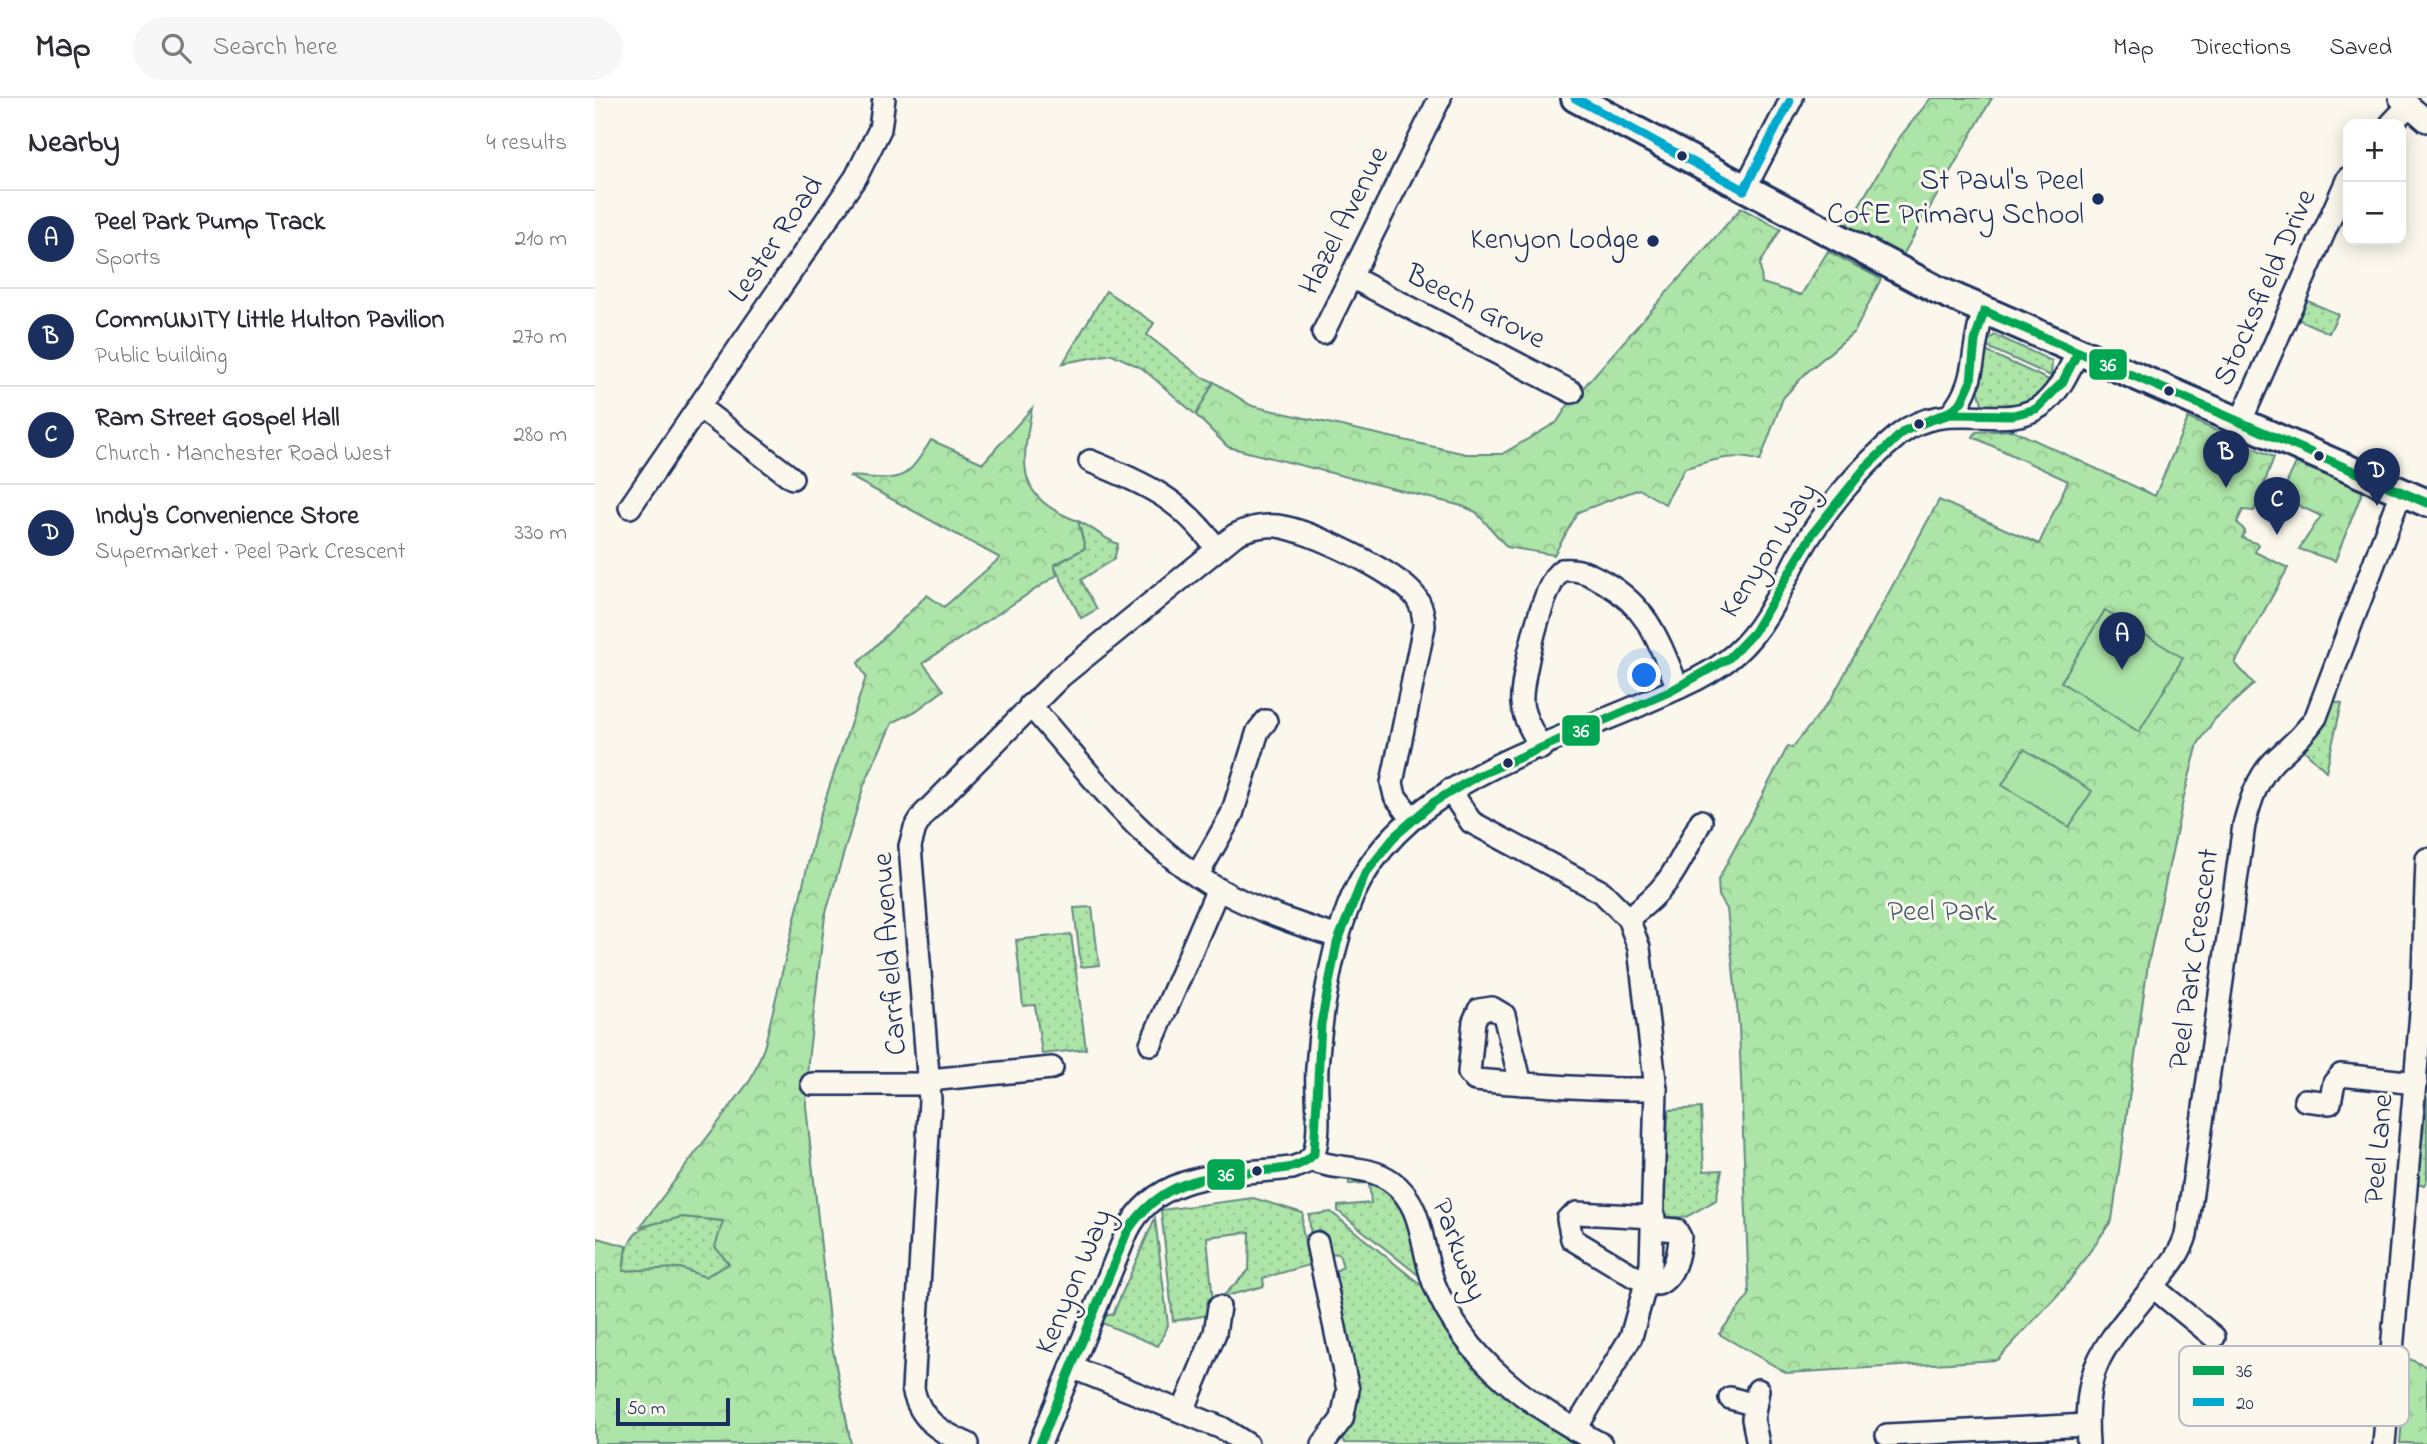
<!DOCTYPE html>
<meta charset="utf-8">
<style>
:root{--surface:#fff;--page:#f7f7f7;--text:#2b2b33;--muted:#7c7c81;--line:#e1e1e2;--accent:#1b2f5e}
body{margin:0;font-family:"Indie Flower",sans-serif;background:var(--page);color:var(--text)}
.controls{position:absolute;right:21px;top:21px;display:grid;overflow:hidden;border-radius:14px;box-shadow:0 4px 18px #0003}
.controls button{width:63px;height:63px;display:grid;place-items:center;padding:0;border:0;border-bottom:2px solid var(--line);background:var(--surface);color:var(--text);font:35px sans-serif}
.scale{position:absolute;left:21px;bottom:18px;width:114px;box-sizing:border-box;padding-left:7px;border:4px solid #1b2f5e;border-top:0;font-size:19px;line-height:24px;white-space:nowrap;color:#1b2f5e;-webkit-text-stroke:5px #fbf7ec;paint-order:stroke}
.you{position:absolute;left:1050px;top:578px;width:24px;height:24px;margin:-18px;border:5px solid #fff;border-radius:50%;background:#1a73e8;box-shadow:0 0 0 10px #1a73e833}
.badge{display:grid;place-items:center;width:46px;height:46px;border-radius:50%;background:var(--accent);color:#fff;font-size:23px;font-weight:700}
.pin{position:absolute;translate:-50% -58px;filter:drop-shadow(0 2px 4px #0008)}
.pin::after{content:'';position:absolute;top:37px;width:24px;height:21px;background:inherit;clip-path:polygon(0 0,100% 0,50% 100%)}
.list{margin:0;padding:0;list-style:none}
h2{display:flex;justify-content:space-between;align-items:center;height:91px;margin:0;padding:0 28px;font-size:30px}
h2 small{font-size:23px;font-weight:400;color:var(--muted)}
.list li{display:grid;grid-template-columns:46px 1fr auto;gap:21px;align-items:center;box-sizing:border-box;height:98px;padding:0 28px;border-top:2px solid var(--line)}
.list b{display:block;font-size:26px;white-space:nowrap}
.list p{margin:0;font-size:23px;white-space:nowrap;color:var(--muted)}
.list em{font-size:23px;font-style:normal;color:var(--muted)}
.icon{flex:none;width:38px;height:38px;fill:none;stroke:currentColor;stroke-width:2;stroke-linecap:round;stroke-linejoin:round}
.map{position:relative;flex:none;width:1832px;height:1346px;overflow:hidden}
header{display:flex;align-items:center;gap:42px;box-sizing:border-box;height:98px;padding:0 35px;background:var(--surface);border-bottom:2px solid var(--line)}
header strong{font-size:33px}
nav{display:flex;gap:38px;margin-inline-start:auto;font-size:24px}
.search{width:490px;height:63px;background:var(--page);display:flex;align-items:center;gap:18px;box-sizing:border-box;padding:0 24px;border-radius:38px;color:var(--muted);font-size:26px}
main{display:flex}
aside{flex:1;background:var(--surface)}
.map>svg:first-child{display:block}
.grass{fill:url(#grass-dots);stroke:#648a82;stroke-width:2}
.forest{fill:url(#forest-crowns);stroke:#648a82;stroke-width:2}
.pitch{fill:#ade4a7;stroke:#648a82;stroke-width:2}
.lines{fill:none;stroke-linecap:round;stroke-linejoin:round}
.minor-casing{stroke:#1b2f5e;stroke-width:26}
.major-casing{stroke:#1b2f5e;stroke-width:32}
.minor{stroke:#fbf7ec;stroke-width:21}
.major{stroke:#fbf7ec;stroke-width:26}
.bus-1-casing{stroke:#fbf7ec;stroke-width:14}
.bus-2-casing{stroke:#fbf7ec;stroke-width:14}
.bus-1{stroke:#00a651;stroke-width:9}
.bus-2{stroke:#00a9ce;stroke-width:9}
.bus-dot{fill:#1b2f5e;stroke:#fbf7ec;stroke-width:2.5}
.labels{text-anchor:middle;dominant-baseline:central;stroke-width:6;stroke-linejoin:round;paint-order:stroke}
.poi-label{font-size:30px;fill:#1b2f5e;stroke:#fbf7ec;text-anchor:end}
.street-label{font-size:30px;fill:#1b2f5e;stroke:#fbf7ec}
.park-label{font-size:30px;fill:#405c70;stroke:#fbf7ec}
.key{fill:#fbf7ec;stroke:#b8bbc1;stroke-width:2}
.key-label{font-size:19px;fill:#1b2f5e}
.line-badge{stroke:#fbf7ec;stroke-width:2.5}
.badge-label{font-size:19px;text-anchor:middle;font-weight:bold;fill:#fff}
</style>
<header>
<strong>Map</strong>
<div class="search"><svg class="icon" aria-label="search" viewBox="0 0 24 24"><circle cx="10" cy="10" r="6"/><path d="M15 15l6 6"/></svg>Search here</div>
<nav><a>Map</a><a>Directions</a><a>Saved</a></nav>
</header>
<main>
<aside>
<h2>Nearby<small>4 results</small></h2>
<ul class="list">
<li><span class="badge">A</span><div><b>Peel Park Pump Track</b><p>Sports</p></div><em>210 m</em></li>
<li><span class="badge">B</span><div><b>CommUNITY Little Hulton Pavilion</b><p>Public building</p></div><em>270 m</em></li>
<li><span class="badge">C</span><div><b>Ram Street Gospel Hall</b><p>Church · Manchester Road West</p></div><em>280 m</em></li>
<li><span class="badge">D</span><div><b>Indy's Convenience Store</b><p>Supermarket · Peel Park Crescent</p></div><em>330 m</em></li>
</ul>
</aside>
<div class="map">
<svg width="1832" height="1346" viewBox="0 0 1832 1346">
<defs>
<pattern id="grass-dots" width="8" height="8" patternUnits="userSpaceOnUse" patternTransform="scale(1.75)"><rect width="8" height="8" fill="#ade4a7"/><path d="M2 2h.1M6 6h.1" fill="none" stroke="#94c492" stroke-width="1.8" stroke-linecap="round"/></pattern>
<pattern id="forest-crowns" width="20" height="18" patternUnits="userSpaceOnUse" patternTransform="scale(1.75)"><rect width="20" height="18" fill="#ade4a7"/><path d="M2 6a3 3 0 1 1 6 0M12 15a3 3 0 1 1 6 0" fill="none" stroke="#94c492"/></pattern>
</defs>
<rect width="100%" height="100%" fill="#fbf7ec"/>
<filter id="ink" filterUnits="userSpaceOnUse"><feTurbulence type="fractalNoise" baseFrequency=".0143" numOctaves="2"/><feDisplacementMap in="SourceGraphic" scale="14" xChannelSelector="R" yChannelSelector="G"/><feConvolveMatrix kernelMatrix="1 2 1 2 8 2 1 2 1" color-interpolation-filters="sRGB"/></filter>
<g filter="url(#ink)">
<g class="grass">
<polygon points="511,193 559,225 552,237 605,278 619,284 601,317 547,270 517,256 468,265"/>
<polygon points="1710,202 1743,216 1734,235 1702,221"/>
<polygon points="1400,237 1457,263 1456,278 1388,247"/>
<path d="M1386 251 1454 282C1438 309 1416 312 1387 306L1383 290Z"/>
<path d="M483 423C499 430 507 440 523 446L519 461 486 482 502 511 486 520 459 468 490 450Z"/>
<polygon points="1738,603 1747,605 1731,673 1709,652 1726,631"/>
<polygon points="497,809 504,867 486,869 479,810"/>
<polygon points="476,836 491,951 447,956 440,907 428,908 421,842"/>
<polygon points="1832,999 1832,1082 1829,1087 1822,1087"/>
<polygon points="1106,1010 1109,1073 1127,1072 1121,1102 1091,1119 1069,1119 1073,1012"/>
<path d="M754 1080C816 1089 814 1127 827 1180L743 1113V1108L776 1105 774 1085 754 1086Z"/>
<polygon points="658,1100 708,1115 707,1129 714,1167 668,1180 669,1188 627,1199 654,1172 655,1134 612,1139 618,1204 614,1205 614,1217 578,1223 566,1112"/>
<polygon points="736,1114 831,1191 854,1236 887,1277 918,1301 988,1346 750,1345 747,1341 738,1174 748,1169 744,1156 733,1155 716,1141 714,1117"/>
<path d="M87 1119 129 1123 134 1166 110 1179 85 1170 28 1173C33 1128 47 1128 87 1119Z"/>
<polygon points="560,1120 573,1227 563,1248 507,1225 510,1218 518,1216"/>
</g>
<g class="forest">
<polygon points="1336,0 1397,0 1308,157 1252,127 1305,39"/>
<path d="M1146 110 1186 131 1165 166 1167 185 1206 197 1233 153 1286 181 1260 233 1211 275 1188 300 1165 363C1139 354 1116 363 1090 370L1070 406 1044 391 983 414 959 457 912 449 881 414 867 408 633 349 601 317 619 284 657 308 871 356H907L962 324 973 307Z"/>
<path d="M437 310C426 369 420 399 483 423L490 450 459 467 462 477 328 565 349 592 321 613 297 625 269 687 230 818 213 963 211 1008 236 1242 256 1346H0V1139L31 1148 28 1173 85 1170 110 1179 134 1166 120 1149 128 1123 87 1119 45 1129 156 981 169 950 224 720 271 579 263 565 332 497 349 509 405 460 254 378C306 381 308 388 336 342L388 365Z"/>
<polygon points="1593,320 1679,359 1659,413 1648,412 1642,424 1650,433 1647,440 1663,446 1660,454 1693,470 1640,565 1659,586 1620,621 1603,646 1589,698 1553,866 1517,1122 1469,1190 1402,1262 1192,1275 1124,1236 1154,1197 1144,928 1132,811 1124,798 1123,782 1193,648 1197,650 1236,601 1344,402 1444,446 1473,383 1378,339 1381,334 1418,332 1560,398"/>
<polygon points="1701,365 1768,392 1740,463 1704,451 1726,418 1685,399"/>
<polygon points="1812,1260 1832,1269 1832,1346 1805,1345"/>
</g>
<g class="pitch">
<polygon points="1510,512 1588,560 1544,634 1466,584"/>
<polygon points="1429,651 1497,693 1474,729 1407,687"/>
</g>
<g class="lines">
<defs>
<g id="minor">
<polyline points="1805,0 1832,23"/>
<polyline points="1796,26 1813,8"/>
<polyline points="1149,92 1197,0"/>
<polyline points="756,179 977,294"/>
<polyline points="728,235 845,0"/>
<polyline points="104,309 197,380"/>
<path d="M1356 316C1385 281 1374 253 1389 213"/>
<polyline points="1645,325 1753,80"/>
<path d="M495 363C552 387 584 399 622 451"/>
<polyline points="35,409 261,79 285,31 289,0"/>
<path d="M435 607C492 672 547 748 623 791 661 812 702 826 743 839"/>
<path d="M946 650C939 636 928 620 927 605 925 583 949 481 967 472 984 470 995 476 1009 484 1054 510 1064 544 1083 590"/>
<polyline points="855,692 876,724 1007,794 1033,820 1044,850 1061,991 1056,1167 1036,1239 980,1332"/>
<polyline points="602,778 637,716 663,633 671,623"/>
<path d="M1033 820C1076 789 1082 769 1106 723"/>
<polyline points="556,946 623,791"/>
<polyline points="334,982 457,970"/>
<polyline points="217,986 335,986"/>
<path d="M926 986 909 917 897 910 884 912 879 923 874 975 880 982C940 987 1000 992 1061 991"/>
<polyline points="1710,1002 1735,1005 1739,985 1746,977 1821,985"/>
<path d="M715 1061C741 1074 770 1065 796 1083 831 1108 825 1152 840 1188 871 1263 937 1309 1006 1346"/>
<path d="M1059 1130 1081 1132 1085 1139C1084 1156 1079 1179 1063 1186L1040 1179 977 1141 973 1121 982 1115 1059 1119"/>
<polyline points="722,1145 753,1292 747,1321 728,1346"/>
<polyline points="1558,1189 1619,1239"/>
<polyline points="476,1269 627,1330 652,1346"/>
<polyline points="1163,1292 1158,1321 1163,1346"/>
<polyline points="1135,1300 1160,1307"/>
<polyline points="588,1313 620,1235 624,1209"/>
<polyline points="1292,1337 1492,1327"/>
<path d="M373 1346C345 1334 325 1322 318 1291L335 1002 315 748 320 730 329 716 465 579 640 437C653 430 667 427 682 428 714 432 800 473 820 498 827 507 829 518 829 528L797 685 800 698 816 719"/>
<path d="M445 1346 532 1134C562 1071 637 1077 697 1070L710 1065 719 1056C727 1029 720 998 722 970 725 923 735 860 751 815 793 692 938 653 1045 607 1078 592 1114 579 1141 555 1171 528 1185 492 1203 458 1228 413 1265 369 1305 336 1353 298 1411 337 1450 305 1465 292 1474 272 1483 254"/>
<path d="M1493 1346C1487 1263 1511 1248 1559 1187 1572 1171 1585 1157 1591 1137L1649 727C1655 704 1662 680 1679 663 1695 648 1709 637 1721 619L1806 394"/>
<polyline points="1789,1346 1827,903 1832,761"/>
</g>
<polyline id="major" points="980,0 1343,192 1832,405"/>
</defs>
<use href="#minor" class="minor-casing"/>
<use href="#major" class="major-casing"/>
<use href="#minor" class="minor"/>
<use href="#major" class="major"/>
<defs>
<g id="bus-1">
<polyline points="1323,326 1356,316 1418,317 1441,311 1467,285 1483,254"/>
<path d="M445 1346 532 1134C565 1083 607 1078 664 1073 685 1071 703 1072 719 1056L726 926 742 845 770 776 801 737 839 704 882 678 1074 594 1134 560 1159 534 1218 435 1270 370 1309 333 1356 313 1367 303 1376 283 1380 243 1389 213 1832 405"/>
</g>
<g id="bus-2">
<polyline points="980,0 1149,92"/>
<polyline points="1149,92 1195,3"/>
</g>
</defs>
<use href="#bus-1" class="bus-1-casing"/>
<use href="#bus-2" class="bus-2-casing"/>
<use href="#bus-1" class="bus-1"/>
<use href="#bus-2" class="bus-2"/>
</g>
</g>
<g class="bus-dot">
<circle cx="1087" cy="58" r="6"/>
<circle cx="1503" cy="101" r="7"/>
<circle cx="1058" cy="143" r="7"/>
<circle cx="1574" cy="293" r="6"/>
<circle cx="1324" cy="326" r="6"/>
<circle cx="1724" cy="358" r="6"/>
<circle cx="913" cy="665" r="6"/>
<circle cx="662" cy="1073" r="6"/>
</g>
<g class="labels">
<g class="poi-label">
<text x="1489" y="84">St Paul's Peel<tspan x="1489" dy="34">CofE Primary School</tspan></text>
<text x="1044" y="143">Kenyon Lodge</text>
</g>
<g class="street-label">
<text transform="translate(750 123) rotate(-63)">Hazel Avenue</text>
<text transform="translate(182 142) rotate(-56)">Lester Road</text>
<text transform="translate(1671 190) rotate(-66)">Stocksfield Drive</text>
<text transform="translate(880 210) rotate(27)">Beech Grove</text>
<text transform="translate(1175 453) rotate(-57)">Kenyon Way</text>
<text transform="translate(296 856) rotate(-94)">Carrfield Avenue</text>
<text transform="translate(1600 861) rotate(-82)">Peel Park Crescent</text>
<text transform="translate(1785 1051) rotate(-85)">Peel Lane</text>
<text transform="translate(863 1152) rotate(69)">Parkway</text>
<text transform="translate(480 1184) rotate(-67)">Kenyon Way</text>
</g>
<g class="park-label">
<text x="1347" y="815">Peel Park</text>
</g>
</g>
<rect x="1584" y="1248" width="230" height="80" rx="10" class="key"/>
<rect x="1598" y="1268" width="31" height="9" fill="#00a651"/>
<rect x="1598" y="1300" width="31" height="8" fill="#00a9ce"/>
<g class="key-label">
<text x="1641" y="1279">36</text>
<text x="1641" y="1311">20</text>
</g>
<g class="line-badge">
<rect x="1493" y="250" width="40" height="33" rx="7" fill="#00a651"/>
<rect x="966" y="616" width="40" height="33" rx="7" fill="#00a651"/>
<rect x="611" y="1060" width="40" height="33" rx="7" fill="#00a651"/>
</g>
<g class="badge-label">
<text x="1513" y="273">36</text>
<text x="986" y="639">36</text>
<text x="631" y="1083">36</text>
</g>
</svg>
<div class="controls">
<button>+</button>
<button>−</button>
</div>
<div class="scale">50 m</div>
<div class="you"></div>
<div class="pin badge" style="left:1527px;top:572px">A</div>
<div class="pin badge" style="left:1631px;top:390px">B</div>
<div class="pin badge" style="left:1682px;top:437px">C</div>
<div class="pin badge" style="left:1782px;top:408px">D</div>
</div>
</main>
